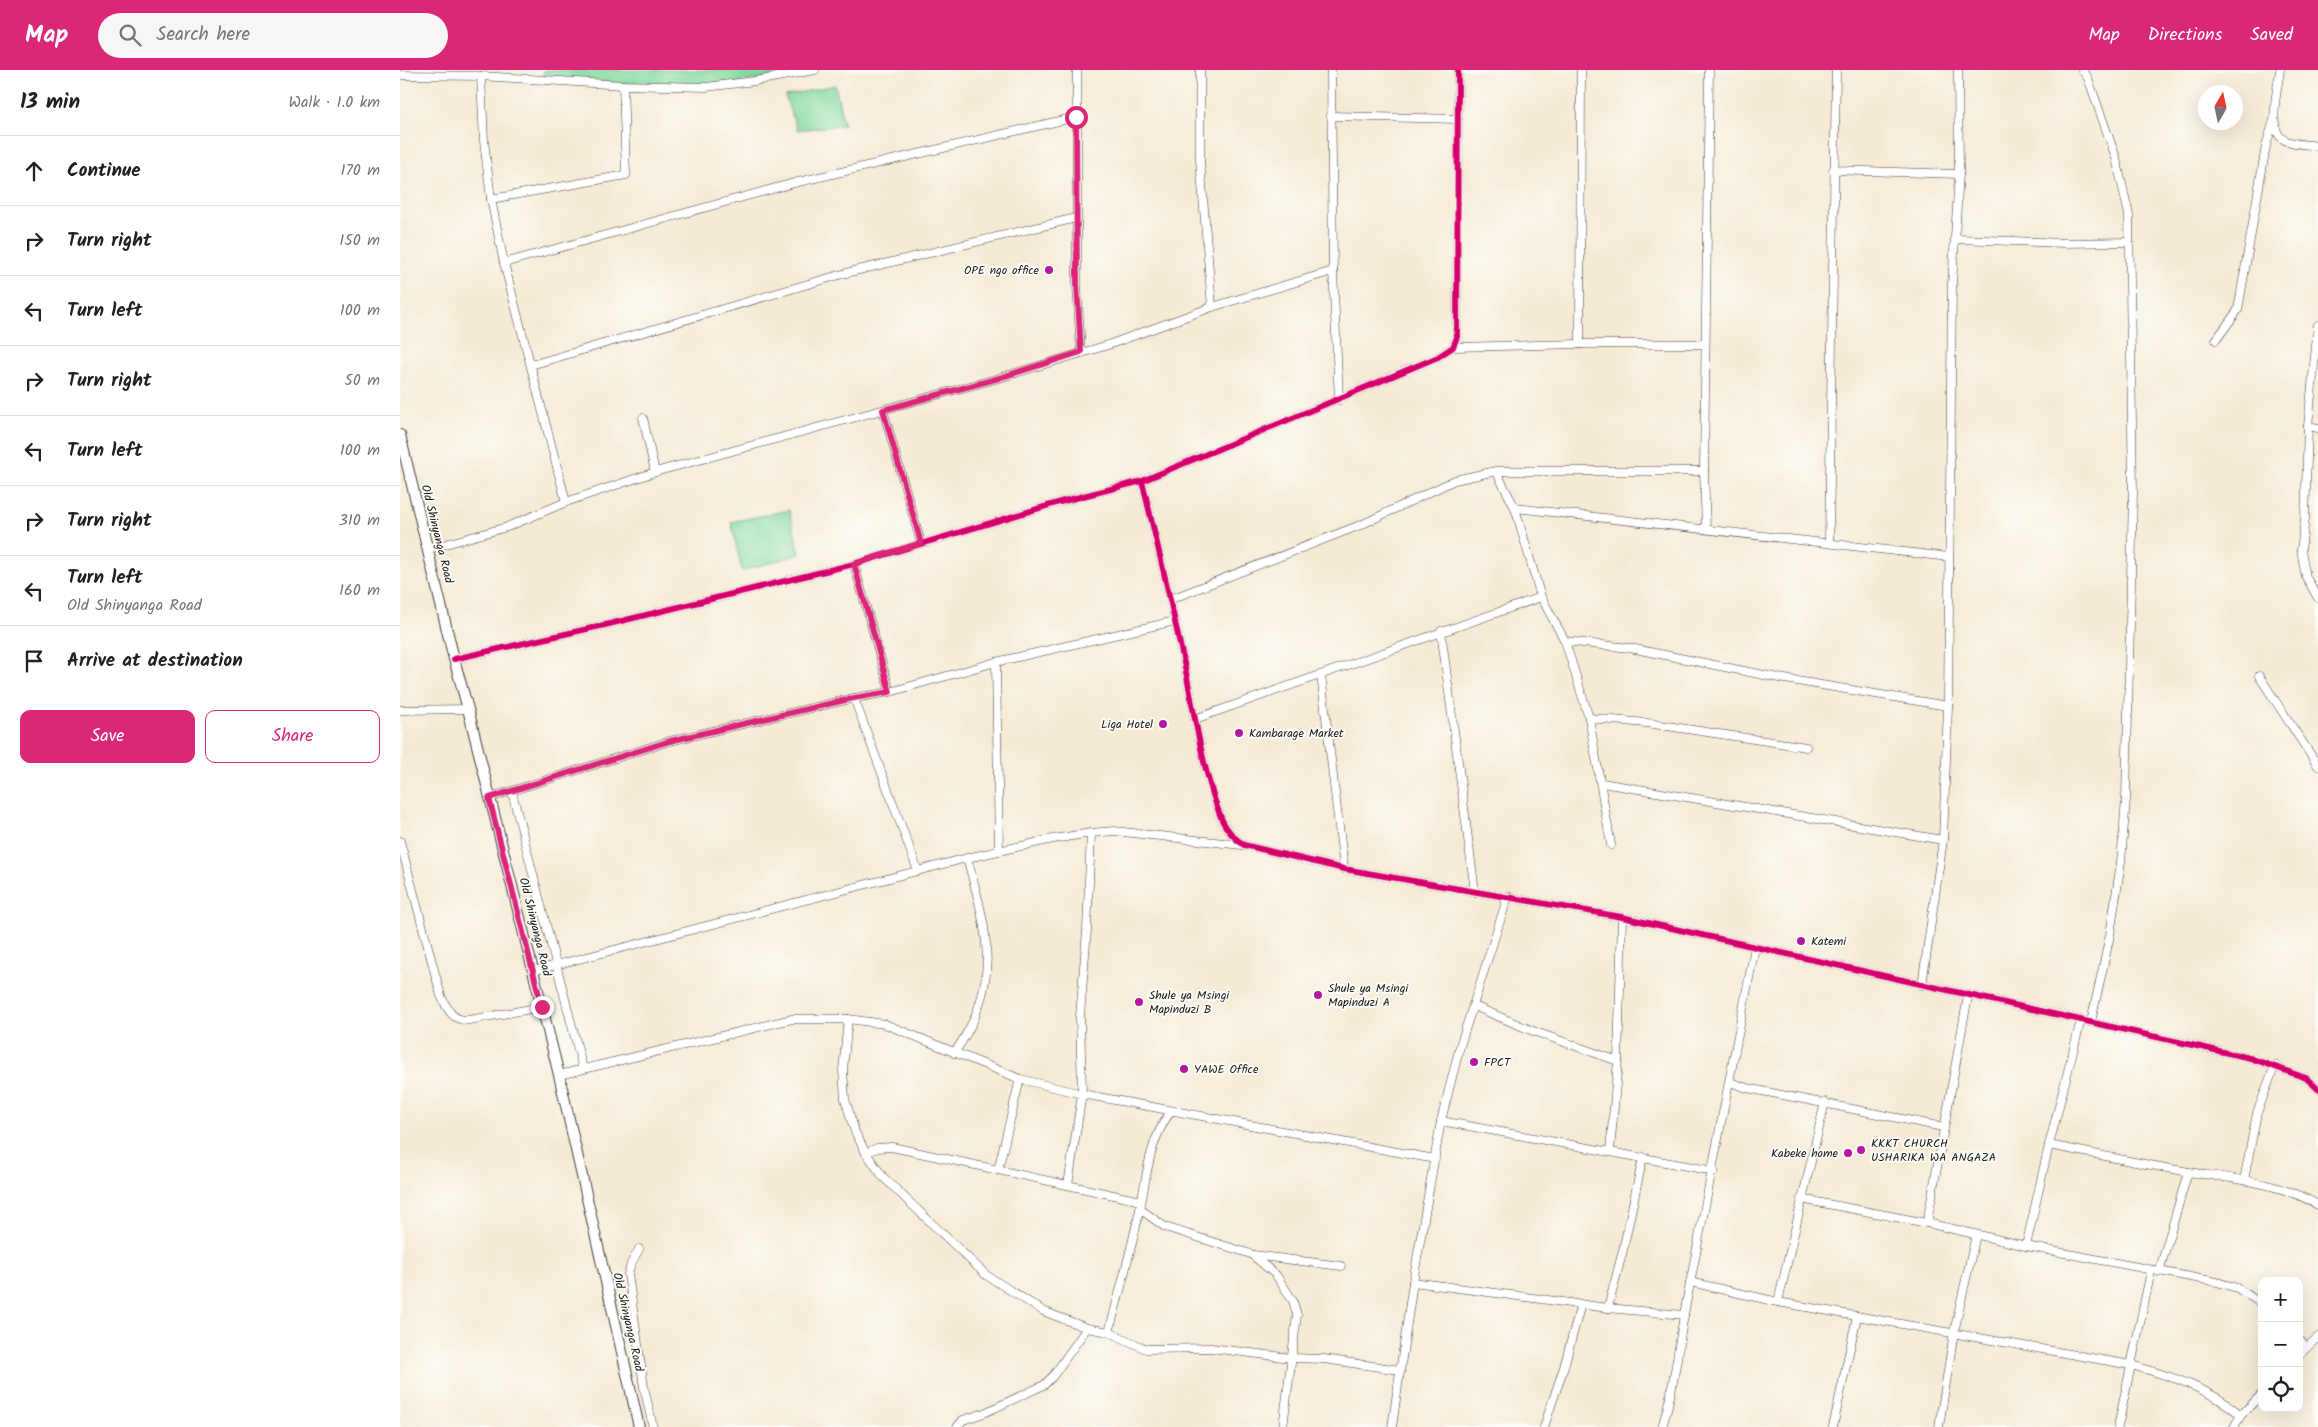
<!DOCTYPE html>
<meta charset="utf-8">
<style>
:root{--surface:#fff;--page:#f6f6f6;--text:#202124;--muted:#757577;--line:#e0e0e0;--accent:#db2777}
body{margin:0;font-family:Kalam,sans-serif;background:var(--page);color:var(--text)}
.controls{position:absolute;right:15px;bottom:15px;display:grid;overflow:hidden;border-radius:10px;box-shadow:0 5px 20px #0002}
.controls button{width:45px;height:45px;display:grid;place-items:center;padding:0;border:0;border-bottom:1px solid var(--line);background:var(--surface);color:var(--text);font:25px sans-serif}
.compass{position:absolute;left:1798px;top:15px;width:45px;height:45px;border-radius:50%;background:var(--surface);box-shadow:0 5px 20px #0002;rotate:9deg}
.stop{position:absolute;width:15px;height:15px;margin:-11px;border:4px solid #db2777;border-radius:50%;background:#fff}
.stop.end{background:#db2777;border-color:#fff;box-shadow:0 1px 5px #0008}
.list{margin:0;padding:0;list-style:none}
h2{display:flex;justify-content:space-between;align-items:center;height:65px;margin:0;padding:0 20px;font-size:21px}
h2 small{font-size:16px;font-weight:400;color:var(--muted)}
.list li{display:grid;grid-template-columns:32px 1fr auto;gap:15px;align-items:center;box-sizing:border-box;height:70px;padding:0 20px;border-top:1px solid var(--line)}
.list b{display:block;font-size:19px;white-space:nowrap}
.list p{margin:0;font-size:16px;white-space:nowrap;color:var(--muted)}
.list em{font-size:16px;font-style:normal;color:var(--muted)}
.actions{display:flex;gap:10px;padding:15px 20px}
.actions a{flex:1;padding:11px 0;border:1px solid var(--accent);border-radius:10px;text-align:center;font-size:18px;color:var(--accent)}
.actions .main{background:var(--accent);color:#fff}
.icon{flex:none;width:28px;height:28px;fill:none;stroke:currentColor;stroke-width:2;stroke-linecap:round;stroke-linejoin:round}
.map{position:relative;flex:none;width:1918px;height:1357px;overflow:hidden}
header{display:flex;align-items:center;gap:30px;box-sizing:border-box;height:70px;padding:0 25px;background:var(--accent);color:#fff}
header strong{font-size:24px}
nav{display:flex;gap:28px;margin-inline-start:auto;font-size:18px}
.search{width:350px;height:45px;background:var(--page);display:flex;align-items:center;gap:12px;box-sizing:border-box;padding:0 18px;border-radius:28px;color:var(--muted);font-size:19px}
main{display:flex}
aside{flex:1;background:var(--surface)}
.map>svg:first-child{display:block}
.green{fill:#83d99d;stroke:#507a5c}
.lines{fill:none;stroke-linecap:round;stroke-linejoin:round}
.minor-casing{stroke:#3d3b38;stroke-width:9}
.secondary-casing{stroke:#3d3b38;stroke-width:12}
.minor{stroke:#fff;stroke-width:8}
.secondary{stroke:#fff;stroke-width:10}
.cycleway-casing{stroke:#fdfcf7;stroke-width:9}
.cycleway{stroke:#d6006c;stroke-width:6}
.route{stroke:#db2777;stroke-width:6}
.poi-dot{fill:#b5179e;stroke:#fdfcf7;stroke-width:2}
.labels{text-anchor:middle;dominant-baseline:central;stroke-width:4;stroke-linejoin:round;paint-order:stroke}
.poi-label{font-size:12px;fill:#1c1c1c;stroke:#fdfcf7;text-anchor:start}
.street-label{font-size:12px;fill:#1c1c1c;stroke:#fdfcf7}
</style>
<header>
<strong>Map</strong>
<div class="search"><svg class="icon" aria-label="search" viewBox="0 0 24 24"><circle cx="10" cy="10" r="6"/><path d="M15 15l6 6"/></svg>Search here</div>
<nav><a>Map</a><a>Directions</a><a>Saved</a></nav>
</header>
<main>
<aside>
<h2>13 min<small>Walk · 1.0 km</small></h2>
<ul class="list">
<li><svg class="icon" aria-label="ahead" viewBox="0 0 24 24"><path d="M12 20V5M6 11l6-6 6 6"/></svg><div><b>Continue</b></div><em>170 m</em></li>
<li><svg class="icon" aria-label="right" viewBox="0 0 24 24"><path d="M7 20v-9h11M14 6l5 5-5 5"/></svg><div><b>Turn right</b></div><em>150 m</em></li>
<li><svg class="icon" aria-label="left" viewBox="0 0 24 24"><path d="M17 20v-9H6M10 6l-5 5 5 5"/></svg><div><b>Turn left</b></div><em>100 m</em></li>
<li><svg class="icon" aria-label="right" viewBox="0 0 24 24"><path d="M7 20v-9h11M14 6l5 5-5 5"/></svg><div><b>Turn right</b></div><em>50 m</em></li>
<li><svg class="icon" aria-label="left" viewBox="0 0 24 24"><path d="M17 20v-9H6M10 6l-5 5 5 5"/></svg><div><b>Turn left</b></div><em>100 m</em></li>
<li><svg class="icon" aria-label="right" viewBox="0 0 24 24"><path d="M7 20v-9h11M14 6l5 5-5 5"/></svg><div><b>Turn right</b></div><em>310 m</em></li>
<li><svg class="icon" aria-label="left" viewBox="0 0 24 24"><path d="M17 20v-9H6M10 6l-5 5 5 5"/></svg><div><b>Turn left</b><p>Old Shinyanga Road</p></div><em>160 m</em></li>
<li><svg class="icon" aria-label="arrive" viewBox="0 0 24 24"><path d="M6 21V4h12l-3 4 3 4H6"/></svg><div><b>Arrive at destination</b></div></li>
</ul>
<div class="actions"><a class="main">Save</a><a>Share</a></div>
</aside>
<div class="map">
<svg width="1918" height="1357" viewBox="0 0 1918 1357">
<rect width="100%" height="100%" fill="#fdfcf7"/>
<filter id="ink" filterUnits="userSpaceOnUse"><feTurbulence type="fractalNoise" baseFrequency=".02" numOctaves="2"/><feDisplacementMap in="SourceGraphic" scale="10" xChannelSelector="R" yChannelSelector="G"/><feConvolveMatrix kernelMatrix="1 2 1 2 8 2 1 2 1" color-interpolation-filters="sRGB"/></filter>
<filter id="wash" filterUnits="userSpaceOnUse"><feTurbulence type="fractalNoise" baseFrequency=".0096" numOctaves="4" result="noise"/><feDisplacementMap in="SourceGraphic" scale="20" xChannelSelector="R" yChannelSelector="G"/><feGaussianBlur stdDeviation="1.12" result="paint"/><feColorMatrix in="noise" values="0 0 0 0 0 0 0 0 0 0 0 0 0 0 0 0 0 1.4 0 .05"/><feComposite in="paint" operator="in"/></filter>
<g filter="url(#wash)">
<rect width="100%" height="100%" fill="#f5ead4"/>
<g class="green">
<polygon points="144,0 411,0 324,15 142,11"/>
<polygon points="435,15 444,55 397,60 385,26"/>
<polygon points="389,440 400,484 342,501 331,452"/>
</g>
</g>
<g filter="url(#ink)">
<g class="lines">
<defs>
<g id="minor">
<polyline points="677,0 677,215 681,283"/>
<polyline points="800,0 800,90 812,237"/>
<polyline points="931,0 933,201 939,330"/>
<polyline points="1682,0 1688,8 1716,88 1729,145 1733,423 1726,729 1721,792 1710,865 1691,952"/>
<path d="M1880 0C1878 16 1867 59 1883 69 1892 75 1907 74 1918 76"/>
<polyline points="0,5 81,6 223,15 306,17 355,11 415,0"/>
<polyline points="81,6 84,71 91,129 104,193 166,432"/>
<polyline points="931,46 1058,49"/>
<polyline points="1433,100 1559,104"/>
<polyline points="91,129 226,105 223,15"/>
<polyline points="1557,169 1664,173 1728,172"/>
<polyline points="104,193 394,113 676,47"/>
<polyline points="1918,255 1908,356 1905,449 1901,480 1906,507 1918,528"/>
<polyline points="1816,270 1838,240 1866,76 1874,50"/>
<polyline points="1180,274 1181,0"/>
<polyline points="1053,277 1180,274 1305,274"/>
<polyline points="131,295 446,203 676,148"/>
<polyline points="483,340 521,473"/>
<polyline points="243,348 255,402"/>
<polyline points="1908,356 1918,358"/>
<polyline points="1096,401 1115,438 1141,527 1165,571 1189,648 1211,775"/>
<path d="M742 411C758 476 773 541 787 607 796 653 804 706 822 750 827 761 834 768 844 775L944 799 1222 847 1850 988 1906 1008 1918 1019"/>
<polyline points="1115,438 1549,487"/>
<polyline points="1306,459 1304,401 1309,0"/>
<polyline points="1429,472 1436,0"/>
<polyline points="28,479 107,457 166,432 255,402 599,308 708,275 812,237 933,201"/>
<polyline points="454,494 490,622"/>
<polyline points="771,529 963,454 1055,410 1096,401 1304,401"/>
<polyline points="1041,561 1075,822"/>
<polyline points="1165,571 1230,578 1379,608 1548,636"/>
<polyline points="54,589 205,555 454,494 660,432 742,411 1038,287 1053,277 1057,267 1058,0"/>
<polyline points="596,592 599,780"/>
<polyline points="921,605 944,799"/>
<polyline points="1859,606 1918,696"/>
<polyline points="454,628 518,801"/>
<polyline points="0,640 68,639"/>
<polyline points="1189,648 1247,653 1406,677"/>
<polyline points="795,649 1141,527"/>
<polyline points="1202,713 1543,770"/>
<polyline points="112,722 183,999"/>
<polyline points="89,728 270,671 454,628 490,622 596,592 775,551"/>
<path d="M0 771 41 926C48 940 52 951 69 950L142 937"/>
<polyline points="133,901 567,788 653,769 691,763 714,761 842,775"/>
<polyline points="1522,915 1543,770 1548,636 1552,214 1559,104 1558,0"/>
<polyline points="1074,936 1133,961 1218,991"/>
<polyline points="448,949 443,1000 445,1029 455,1062 466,1083 483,1107 586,1205 643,1241 687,1258 709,1262 746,1279 811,1278 891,1288 924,1289 1000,1300"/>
<path d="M554 983C603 916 588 862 567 788"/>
<polyline points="159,1005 392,949 448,949 485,954 620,1009 682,1024 1035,1089"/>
<polyline points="1330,1012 1347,1018 1543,1057"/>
<polyline points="1041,1051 1314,1101"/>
<path d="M1649 1075C1695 1084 1742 1094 1789 1102 1833 1109 1879 1112 1918 1135"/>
<polyline points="1210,1081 1218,991 1222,847"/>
<polyline points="466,1083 477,1078 492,1077 741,1131"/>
<polyline points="598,1100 620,1009"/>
<polyline points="1844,1110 1857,1043 1875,995"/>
<polyline points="668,1115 682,1024 680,946 687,860 691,763"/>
<polyline points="1401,1129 1527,1153 1626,1176 1817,1212 1837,1218 1862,1234"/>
<polyline points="740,1139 765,1157 851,1184 876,1205 893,1231 897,1245 883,1357"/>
<polyline points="1527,1153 1568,926"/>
<polyline points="1626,1176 1649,1075 1681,950"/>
<polyline points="239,1179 231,1194 228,1204 244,1317 253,1357"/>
<polyline points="853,1185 941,1196"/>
<polyline points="1759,1202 1788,1102"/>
<polyline points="1013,1212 1208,1238 1284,1245"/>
<path d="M1290 1212 1378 1232 1731 1295C1771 1306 1809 1318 1841 1345"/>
<polyline points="1378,1232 1425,1032"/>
<polyline points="1208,1238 1223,1180 1243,1087"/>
<path d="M709 1262C720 1221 731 1180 740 1139 747 1104 749 1071 771 1041"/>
<polyline points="1899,1270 1907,1277"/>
<polyline points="1899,1285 1918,1267"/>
<polyline points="557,1357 563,1350 584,1343 644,1315 653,1306 687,1258"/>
<polyline points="992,1357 1013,1212 1041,1051 1060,976 1108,826"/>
<polyline points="1144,1357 1164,1297 1181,1234"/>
<path d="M1262 1357C1276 1313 1279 1265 1289 1219 1312 1105 1334 991 1355 877"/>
<polyline points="1433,1357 1457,1246"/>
<polyline points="1539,1357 1554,1262 1576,1165"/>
<polyline points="1718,1357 1751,1201"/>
<polyline points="1834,1357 1841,1345 1862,1324"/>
</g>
<polyline id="secondary" points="0,365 54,589 68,639 159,1005 239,1357"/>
</defs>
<use href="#minor" class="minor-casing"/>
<use href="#secondary" class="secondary-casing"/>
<use href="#minor" class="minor"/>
<use href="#secondary" class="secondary"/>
<defs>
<g id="cycleway">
<path d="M742 411C758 476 773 541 787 607 796 653 804 706 822 750 827 761 834 768 844 775L944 799 1222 847 1850 988 1906 1008 1918 1019"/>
<polyline points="54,589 205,555 454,494 660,432 742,411 1038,287 1053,277 1057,267 1058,0"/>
</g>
</defs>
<use href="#cycleway" class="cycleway-casing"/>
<use href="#cycleway" class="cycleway"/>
</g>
</g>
<g class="lines" filter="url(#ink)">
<polyline class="route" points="142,937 89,728 270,671 454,628 490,622 454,494 521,473 483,340 599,308 681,282 677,215 676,47"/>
</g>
<g class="poi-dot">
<circle cx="649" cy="200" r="5"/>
<circle cx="763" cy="654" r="5"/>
<circle cx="839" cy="663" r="5"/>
<circle cx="1401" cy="871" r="5"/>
<circle cx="918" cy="925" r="5"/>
<circle cx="739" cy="932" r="5"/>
<circle cx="1074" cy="992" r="5"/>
<circle cx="784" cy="999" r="5"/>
<circle cx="1461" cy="1080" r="5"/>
<circle cx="1448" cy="1083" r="5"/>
</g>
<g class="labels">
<g class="poi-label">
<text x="639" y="200" text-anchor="end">OPE ngo office</text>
<text x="753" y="654" text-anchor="end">Liga Hotel</text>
<text x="849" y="663">Kambarage Market</text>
<text x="1411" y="871">Katemi</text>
<text x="928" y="918">Shule ya Msingi<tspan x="928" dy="14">Mapinduzi A</tspan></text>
<text x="749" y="925">Shule ya Msingi<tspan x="749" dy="14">Mapinduzi B</tspan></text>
<text x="1084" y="992">FPCT</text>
<text x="794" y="999">YAWE Office</text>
<text x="1471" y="1073">KKKT CHURCH<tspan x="1471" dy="14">USHARIKA WA ANGAZA</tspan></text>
<text x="1438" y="1083" text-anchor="end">Kabeke home</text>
</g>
<g class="street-label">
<text transform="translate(37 464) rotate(76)">Old Shinyanga Road</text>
<text transform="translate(135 857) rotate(76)">Old Shinyanga Road</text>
<text transform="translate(228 1252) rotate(77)">Old Shinyanga Road</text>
</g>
</g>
</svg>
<div class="controls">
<button>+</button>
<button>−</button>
<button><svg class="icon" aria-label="locate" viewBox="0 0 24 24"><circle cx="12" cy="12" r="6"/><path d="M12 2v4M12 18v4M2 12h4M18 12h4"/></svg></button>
</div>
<svg class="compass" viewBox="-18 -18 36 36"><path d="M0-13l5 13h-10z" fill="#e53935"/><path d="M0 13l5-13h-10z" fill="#757577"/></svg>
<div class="stop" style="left:676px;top:47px"></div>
<div class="stop end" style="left:142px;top:937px"></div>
</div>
</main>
